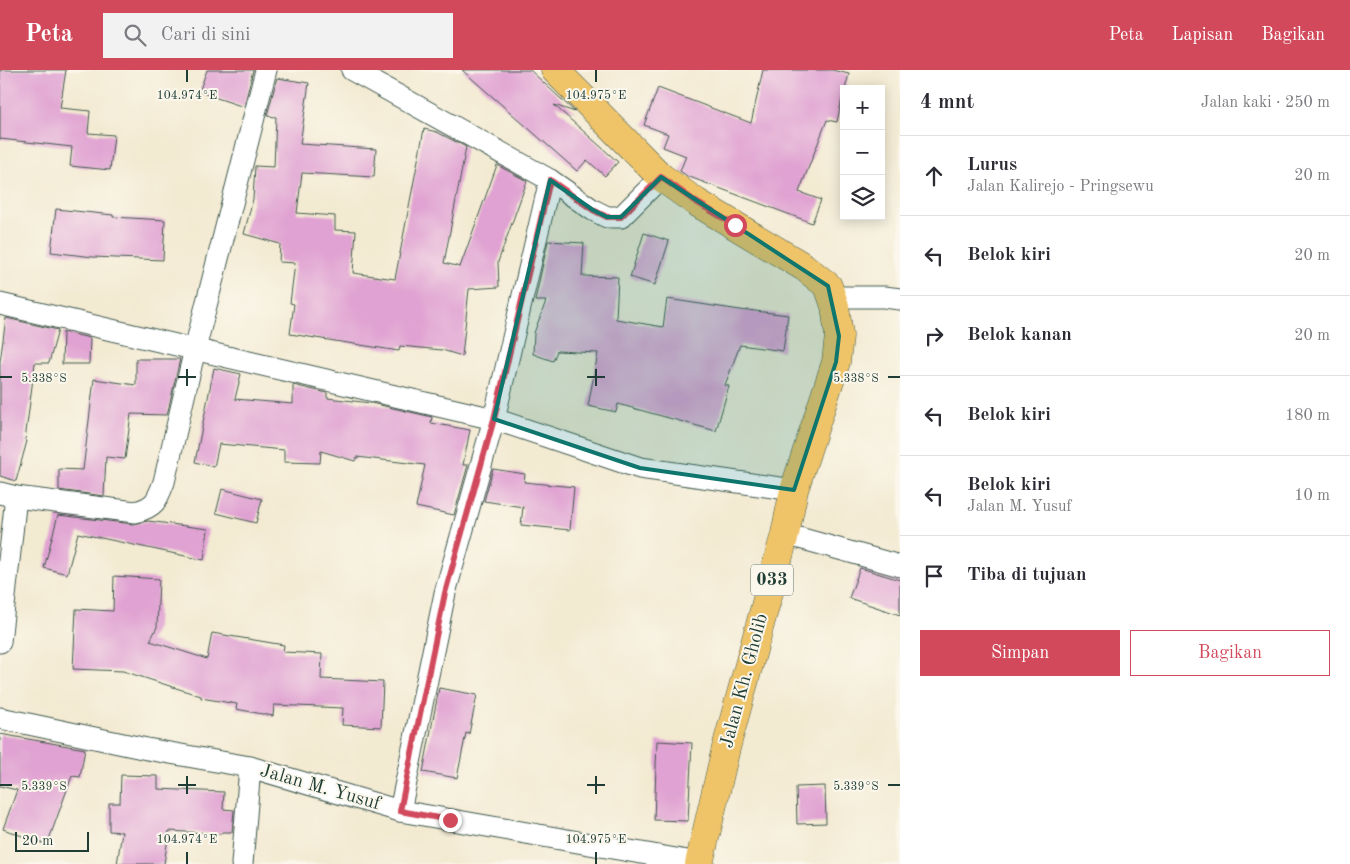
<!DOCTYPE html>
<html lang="id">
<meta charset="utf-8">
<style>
:root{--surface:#fff;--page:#f2f2f3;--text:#2b2b33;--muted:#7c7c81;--line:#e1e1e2;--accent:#d1495b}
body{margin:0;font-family:"Old Standard TT",serif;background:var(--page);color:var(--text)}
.controls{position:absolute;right:15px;top:15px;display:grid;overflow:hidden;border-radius:0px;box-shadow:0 2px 12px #0003}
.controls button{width:45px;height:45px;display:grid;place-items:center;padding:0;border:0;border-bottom:1px solid var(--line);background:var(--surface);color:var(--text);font:25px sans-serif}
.scale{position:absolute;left:15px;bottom:12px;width:74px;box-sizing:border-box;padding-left:5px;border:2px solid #1f3d34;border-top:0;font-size:14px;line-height:18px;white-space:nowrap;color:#1f3d34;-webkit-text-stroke:4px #fbf7ec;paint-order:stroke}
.stop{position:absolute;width:15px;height:15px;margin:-11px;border:4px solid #d1495b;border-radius:50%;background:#fff}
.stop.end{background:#d1495b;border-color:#fff;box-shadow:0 1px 5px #0008}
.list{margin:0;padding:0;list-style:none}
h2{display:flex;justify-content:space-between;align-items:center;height:65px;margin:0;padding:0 20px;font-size:21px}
h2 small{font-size:16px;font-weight:400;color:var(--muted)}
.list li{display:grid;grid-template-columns:32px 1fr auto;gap:15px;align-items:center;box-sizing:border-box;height:80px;padding:0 20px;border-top:1px solid var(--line)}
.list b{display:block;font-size:19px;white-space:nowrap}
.list p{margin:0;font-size:16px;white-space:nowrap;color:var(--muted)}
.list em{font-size:16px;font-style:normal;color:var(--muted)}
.actions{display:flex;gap:10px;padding:15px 20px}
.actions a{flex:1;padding:11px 0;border:1px solid var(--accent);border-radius:0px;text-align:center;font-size:18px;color:var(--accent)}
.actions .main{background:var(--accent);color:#fff}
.icon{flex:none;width:28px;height:28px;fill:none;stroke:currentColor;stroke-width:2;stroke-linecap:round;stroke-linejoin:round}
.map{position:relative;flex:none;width:900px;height:794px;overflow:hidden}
header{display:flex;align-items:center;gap:30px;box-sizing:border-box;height:70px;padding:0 25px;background:var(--accent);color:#fff}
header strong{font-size:24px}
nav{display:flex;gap:28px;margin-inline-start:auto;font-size:18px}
.search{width:350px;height:45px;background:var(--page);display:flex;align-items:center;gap:12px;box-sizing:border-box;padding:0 18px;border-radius:0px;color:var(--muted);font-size:19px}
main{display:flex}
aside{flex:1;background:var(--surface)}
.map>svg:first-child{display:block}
.building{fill:#e0a2d2}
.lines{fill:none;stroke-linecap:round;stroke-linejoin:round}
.street-casing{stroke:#3f574c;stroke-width:23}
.primary-casing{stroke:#3f574c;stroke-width:29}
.street{stroke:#fff;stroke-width:21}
.primary{stroke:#efc469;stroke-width:28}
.route{stroke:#d1495b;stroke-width:6}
.marked{fill:#0f766e;fill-opacity:0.2;stroke:#0f766e;stroke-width:4;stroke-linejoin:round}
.ticks{fill:none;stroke:#1f3d34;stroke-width:2}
.labels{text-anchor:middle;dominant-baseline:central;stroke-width:4;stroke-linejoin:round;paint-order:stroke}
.shield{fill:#fbf7ec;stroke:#61756b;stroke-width:1}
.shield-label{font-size:18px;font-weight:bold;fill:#1f3d34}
.street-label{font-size:19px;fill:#1f3d34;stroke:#fbf7ec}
.ticks-label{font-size:12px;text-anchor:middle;fill:#1f3d34;stroke:#fbf7ec;stroke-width:4;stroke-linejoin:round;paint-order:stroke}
</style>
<header>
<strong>Peta</strong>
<div class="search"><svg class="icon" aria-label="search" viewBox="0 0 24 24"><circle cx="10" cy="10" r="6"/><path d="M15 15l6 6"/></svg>Cari di sini</div>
<nav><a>Peta</a><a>Lapisan</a><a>Bagikan</a></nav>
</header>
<main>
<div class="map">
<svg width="900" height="794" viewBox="0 0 900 794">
<rect width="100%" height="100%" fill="#fbf7ec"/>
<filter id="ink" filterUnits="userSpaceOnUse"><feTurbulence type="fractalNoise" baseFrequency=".02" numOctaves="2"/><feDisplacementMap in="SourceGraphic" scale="10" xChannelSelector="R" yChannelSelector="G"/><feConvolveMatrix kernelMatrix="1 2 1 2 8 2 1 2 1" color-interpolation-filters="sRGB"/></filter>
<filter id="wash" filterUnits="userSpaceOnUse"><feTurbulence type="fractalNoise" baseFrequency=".0096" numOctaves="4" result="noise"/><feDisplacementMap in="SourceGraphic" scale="20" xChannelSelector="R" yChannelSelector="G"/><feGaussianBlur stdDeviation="1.12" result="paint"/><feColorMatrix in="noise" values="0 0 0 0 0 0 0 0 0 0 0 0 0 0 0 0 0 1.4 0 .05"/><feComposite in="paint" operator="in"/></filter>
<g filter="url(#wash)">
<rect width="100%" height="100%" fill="#f3ead2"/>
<g id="blocks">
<g class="building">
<polygon points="0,0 66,0 60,38 90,41 88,63 114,65 110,100 70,96 72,77 0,69"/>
<polygon points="207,0 253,0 244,37 199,22"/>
<polygon points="462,0 530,0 575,42 554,35 618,92 605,106 587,90 577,101"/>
<polygon points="763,0 832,0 849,4 845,19 844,19 837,52 827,50 799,122 821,130 812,153 687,106 680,101 686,86 663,77 668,64 644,55 658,18 751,53"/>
<polygon points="277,8 309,13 300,74 376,79 374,107 302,103 297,143 335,146 335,160 356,161 353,203 395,209 424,59 437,62 466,77 444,193 460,197 497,95 527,111 498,192 499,217 469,219 462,286 442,280 400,276 399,281 290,264 294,234 290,233 295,193 279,192 280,174 244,164 253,129 255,96 274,97 276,47 267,46"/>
<polygon points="56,139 113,145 113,147 165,150 163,190 93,187 51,182"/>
<polygon points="644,163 669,171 655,215 630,207"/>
<polygon points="548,171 584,173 582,206 618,207 616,249 663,257 667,229 747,241 747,240 788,245 783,281 740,275 725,315 729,316 716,361 618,334 616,342 588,336 598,283 557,281 553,291 533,284 534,263 546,231 535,231 536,226"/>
<polygon points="6,248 58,260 49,293 35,293 25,370 27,371 16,411 0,406 0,292"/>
<polygon points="63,262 90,268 89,294 62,294"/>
<polygon points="136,289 180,289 167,345 131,344 125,389 106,387 104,426 59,420 59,399 83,400 94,309 136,315"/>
<polygon points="214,298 241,304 235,329 293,334 293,315 327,323 327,328 371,333 432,347 431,353 470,360 463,395 468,395 454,445 416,437 425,395 357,387 355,391 321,381 320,393 284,392 284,380 219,374 214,397 195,392"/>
<polygon points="493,399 525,404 524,412 574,417 570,460 521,455 523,437 484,431"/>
<polygon points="222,419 262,429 256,453 216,443"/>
<polygon points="58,445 133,454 148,451 208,459 204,490 78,463 67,504 44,498"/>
<polygon points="860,498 900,510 900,545 849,528"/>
<polygon points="114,506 159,509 157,557 150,571 207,589 212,563 284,575 283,582 322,584 321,609 383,612 381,657 342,655 343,638 274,635 273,646 236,639 237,634 201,628 201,626 123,601 73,599 76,539 113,541"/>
<polygon points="439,618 477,625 469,664 466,663 457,708 423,702"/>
<polygon points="0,664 85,679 80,707 72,706 47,775 3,759 17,720 0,716"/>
<polygon points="657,671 692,673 688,751 654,750"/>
<polygon points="121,705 158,706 158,719 224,722 223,739 234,740 232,762 222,762 221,764 169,761 164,794 117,794 122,762 109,761 109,733 120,733"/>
<polygon points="825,716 826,753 797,754 796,717"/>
</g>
</g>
</g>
<g filter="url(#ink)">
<use href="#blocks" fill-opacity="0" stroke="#3f574c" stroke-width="1"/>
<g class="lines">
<defs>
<g id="street">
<polyline points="352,0 550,110 593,140 607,147 621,147 661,107"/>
<polyline points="832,227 884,227 900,229"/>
<polyline points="0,234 494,349 640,398 794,420"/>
<path d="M0 423 16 427 135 442C155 437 157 431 164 412L195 279 266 0"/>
<polyline points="785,464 900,496"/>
<polyline points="0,572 16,427"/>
<polyline points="0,648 147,679 250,697 400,741 699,793"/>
<polyline points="400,741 445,523 494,349 550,110"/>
<polyline points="242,794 250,697"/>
</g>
<polyline id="primary" points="555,0 661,107 696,132 804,197 828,216 835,236 839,266 836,292 794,420 785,464 726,678 699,794"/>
</defs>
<use href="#street" class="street-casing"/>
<use href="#primary" class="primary-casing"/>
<use href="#street" class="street"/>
<use href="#primary" class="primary"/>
</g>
</g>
<g class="lines" filter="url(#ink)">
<polyline class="route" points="450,750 400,741 445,523 494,349 550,110 593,140 607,147 621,147 661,107 696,132 735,155"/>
</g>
<path class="marked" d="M661 107 828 216 839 266 836 292 794 420 640 398 494 349 550 110 593 140 607 147H621Z"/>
<path class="ticks" d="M187 0V12M596 0V12M187 299V316M596 299V316M0 307H12M178 307H196M587 307H605M888 307H900M187 706V724M596 706V724M0 715H12M178 715H196M587 715H605M888 715H900M187 782V794M596 782V794"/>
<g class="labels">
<rect class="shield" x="751" y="494.5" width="42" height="31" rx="4"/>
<g class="shield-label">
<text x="772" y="510">033</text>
</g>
<g class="street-label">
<text transform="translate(745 611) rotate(-75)">Jalan Kh. Gholib</text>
<text transform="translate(320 718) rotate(16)">Jalan M. Yusuf</text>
</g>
</g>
<g class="ticks-label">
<text x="187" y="29">104.974°E</text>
<text x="596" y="29">104.975°E</text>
<text x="44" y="312">5.338°S</text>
<text x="856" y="312">5.338°S</text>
<text x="44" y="720">5.339°S</text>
<text x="856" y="720">5.339°S</text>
<text x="187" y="773">104.974°E</text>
<text x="596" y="773">104.975°E</text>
</g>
</svg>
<div class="controls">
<button>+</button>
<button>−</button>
<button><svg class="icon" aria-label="layers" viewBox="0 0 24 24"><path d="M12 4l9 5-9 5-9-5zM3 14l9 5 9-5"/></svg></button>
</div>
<div class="scale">20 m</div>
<div class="stop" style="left:735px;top:155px"></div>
<div class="stop end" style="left:450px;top:750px"></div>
</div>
<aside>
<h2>4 mnt<small>Jalan kaki · 250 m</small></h2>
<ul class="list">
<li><svg class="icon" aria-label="ahead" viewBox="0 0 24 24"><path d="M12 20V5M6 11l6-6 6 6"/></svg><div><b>Lurus</b><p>Jalan Kalirejo - Pringsewu</p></div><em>20 m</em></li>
<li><svg class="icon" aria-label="left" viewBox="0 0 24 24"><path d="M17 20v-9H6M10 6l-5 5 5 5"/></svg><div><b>Belok kiri</b></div><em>20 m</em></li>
<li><svg class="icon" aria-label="right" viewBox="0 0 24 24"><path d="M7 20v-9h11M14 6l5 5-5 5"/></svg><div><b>Belok kanan</b></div><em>20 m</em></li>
<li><svg class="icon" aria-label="left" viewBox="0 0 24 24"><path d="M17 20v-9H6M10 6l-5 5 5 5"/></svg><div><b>Belok kiri</b></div><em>180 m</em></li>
<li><svg class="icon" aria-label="left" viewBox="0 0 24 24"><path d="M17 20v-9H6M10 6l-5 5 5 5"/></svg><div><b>Belok kiri</b><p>Jalan M. Yusuf</p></div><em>10 m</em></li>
<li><svg class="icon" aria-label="arrive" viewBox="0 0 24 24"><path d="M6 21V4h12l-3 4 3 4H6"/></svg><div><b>Tiba di tujuan</b></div></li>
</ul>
<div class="actions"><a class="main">Simpan</a><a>Bagikan</a></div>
</aside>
</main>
